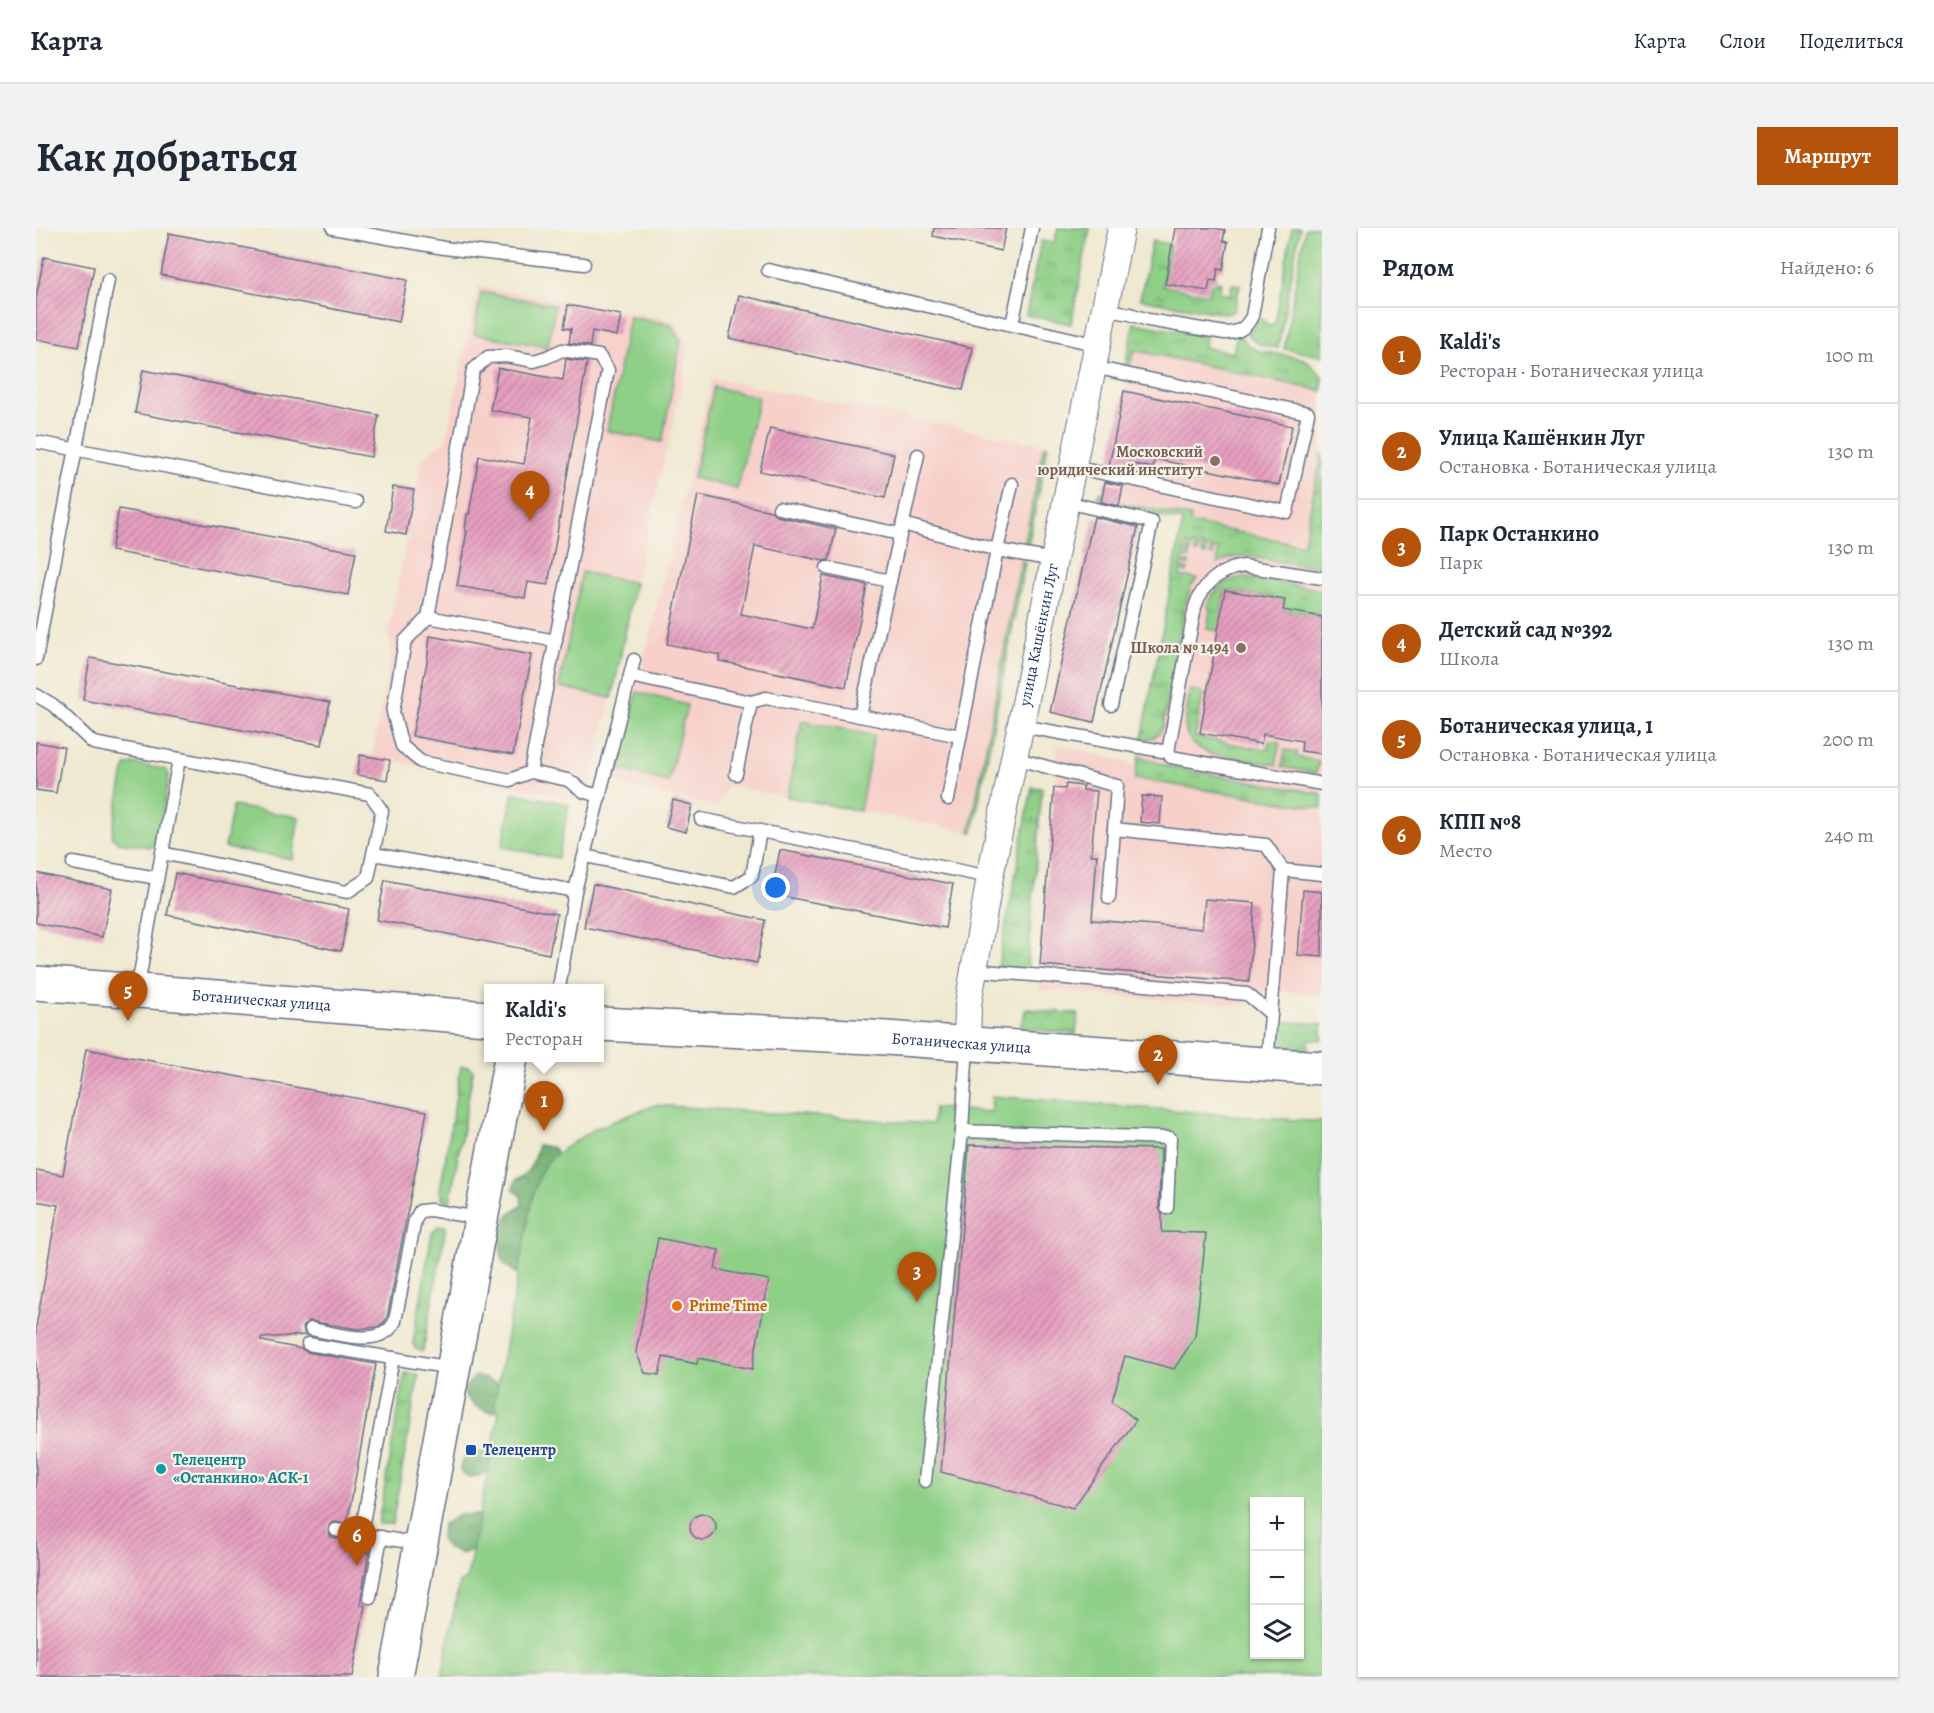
<!DOCTYPE html>
<html lang="ru">
<meta charset="utf-8">
<style>
:root{--surface:#fff;--page:#f2f2f3;--text:#1f2937;--muted:#747a83;--line:#e0e1e3;--accent:#b45309}
body{margin:0;font-family:Alegreya,serif;background:var(--page);color:var(--text)}
.controls{position:absolute;right:18px;bottom:18px;display:grid;overflow:hidden;border-radius:0px;box-shadow:0 2px 4px #0004}
.controls button{width:54px;height:54px;display:grid;place-items:center;padding:0;border:0;border-bottom:2px solid var(--line);background:var(--surface);color:var(--text);font:30px sans-serif}
.you{position:absolute;left:740px;top:660px;width:21px;height:21px;margin:-15px;border:4px solid #fff;border-radius:50%;background:#1a73e8;box-shadow:0 0 0 9px #1a73e833}
.badge{display:grid;place-items:center;width:39px;height:39px;border-radius:50%;background:var(--accent);color:#fff;font-size:20px;font-weight:700}
.pin{position:absolute;translate:-50% -50px;filter:drop-shadow(0 2px 3px #0008)}
.pin::after{content:'';position:absolute;top:32px;width:21px;height:18px;background:inherit;clip-path:polygon(0 0,100% 0,50% 100%)}
.popup{position:absolute;left:448px;top:756px;width:120px;height:78px;box-sizing:border-box;display:grid;place-content:center;border-radius:0px;background:var(--surface);filter:drop-shadow(0 2px 4px #0005);font-size:20px;white-space:nowrap;color:var(--muted)}
.popup b{font-size:22px;color:var(--text)}
.popup::after{content:'';position:absolute;left:50%;top:100%;margin-left:-12px;border:12px solid transparent;border-top-color:var(--surface)}
.list{margin:0;padding:0;list-style:none}
h2{display:flex;justify-content:space-between;align-items:center;height:78px;margin:0;padding:0 24px;font-size:26px}
h2 small{font-size:20px;font-weight:400;color:var(--muted)}
.list li{display:grid;grid-template-columns:39px 1fr auto;gap:18px;align-items:center;box-sizing:border-box;height:96px;padding:0 24px;border-top:2px solid var(--line)}
.list b{display:block;font-size:22px;white-space:nowrap}
.list p{margin:0;font-size:20px;white-space:nowrap;color:var(--muted)}
.list em{font-size:20px;font-style:normal;color:var(--muted)}
.icon{flex:none;width:33px;height:33px;fill:none;stroke:currentColor;stroke-width:2;stroke-linecap:round;stroke-linejoin:round}
.map{position:relative;flex:none;width:1286px;height:1449px;overflow:hidden;border-radius:0px}
header{display:flex;align-items:center;gap:36px;box-sizing:border-box;height:84px;padding:0 30px;background:var(--surface);border-bottom:2px solid var(--line)}
header strong{font-size:28px}
nav{display:flex;gap:33px;margin-inline-start:auto;font-size:21px}
.intro{display:flex;align-items:center;justify-content:space-between;box-sizing:border-box;height:144px;padding:0 36px}
h1{margin:0;font-size:42px}
.button{padding:15px 27px;border-radius:0px;background:var(--accent);color:#fff;font-size:21px;font-weight:700}
main{display:flex;gap:36px;padding:0 36px}
aside{flex:1;background:var(--surface);border-radius:0px;box-shadow:0 2px 4px #0004}
.map>svg:first-child{display:block}
.built{fill:#f7d0ca}
.grass{fill:url(#grass-tufts);stroke:#558072;stroke-width:1.5}
.forest{fill:url(#forest-crowns);stroke:#477069;stroke-width:1.5}
.park{fill:#8fd087;stroke:#558072;stroke-width:1.5;fill-rule:evenodd}
.building{fill:url(#building-hatch)}
.lines{fill:none;stroke-linecap:round;stroke-linejoin:round}
.lane-casing{stroke:#667087;stroke-width:15}
.street-casing{stroke:#667087;stroke-width:28}
.secondary-casing{stroke:#667087;stroke-width:36}
.lane{stroke:#fff;stroke-width:12}
.street{stroke:#fff;stroke-width:26}
.secondary{stroke:#fff;stroke-width:33}
.education-dot{fill:#8d6e63;stroke:#f7f3e8;stroke-width:2}
.food-dot{fill:#e8710a;stroke:#f7f3e8;stroke-width:2}
.transit-dot{fill:#1a4fb4;stroke:#f7f3e8;stroke-width:2}
.culture-dot{fill:#0f9aa8;stroke:#f7f3e8;stroke-width:2}
.labels{text-anchor:middle;dominant-baseline:central;stroke-width:4.5;stroke-linejoin:round;paint-order:stroke}
.education-label{font-size:16px;font-weight:bold;fill:#785e54;stroke:#f7f3e8;text-anchor:end}
.street-label{font-size:16px;fill:#1b2f5e;stroke:#f7f3e8}
.food-label{font-size:16px;font-weight:bold;fill:#c56008;stroke:#f7f3e8;text-anchor:start}
.transit-label{font-size:16px;font-weight:bold;fill:#164399;stroke:#f7f3e8;text-anchor:start}
.culture-label{font-size:16px;font-weight:bold;fill:#0d838f;stroke:#f7f3e8;text-anchor:start}
</style>
<header>
<strong>Карта</strong>
<nav><a>Карта</a><a>Слои</a><a>Поделиться</a></nav>
</header>
<div class="intro"><h1>Как добраться</h1><a class="button">Маршрут</a></div>
<main>
<div class="map">
<svg width="1286" height="1449" viewBox="0 0 1286 1449">
<defs>
<pattern id="grass-tufts" width="24" height="20" patternUnits="userSpaceOnUse" patternTransform="scale(1.5)"><rect width="24" height="20" fill="#8fd087"/><path d="M3 7l-1-3M5 7V3M7 7l1-3M15 17l-1-3M17 17v-4M19 17l1-3" fill="none" stroke="#74a972"/></pattern>
<pattern id="forest-crowns" width="20" height="18" patternUnits="userSpaceOnUse" patternTransform="scale(1.5)"><rect width="20" height="18" fill="#73b274"/><path d="M2 6a3 3 0 1 1 6 0M12 15a3 3 0 1 1 6 0" fill="none" stroke="#5e9162"/></pattern>
<pattern id="building-hatch" width="6" height="6" patternUnits="userSpaceOnUse" patternTransform="scale(1.5)"><rect width="6" height="6" fill="#e79fbf"/><path d="M-1 1l2-2M0 6l6-6M5 7l2-2" fill="none" stroke="#ba829e"/></pattern>
</defs>
<rect width="100%" height="100%" fill="#f7f3e8"/>
<filter id="ink" filterUnits="userSpaceOnUse"><feTurbulence type="fractalNoise" baseFrequency=".0167" numOctaves="2"/><feDisplacementMap in="SourceGraphic" scale="12" xChannelSelector="R" yChannelSelector="G"/><feConvolveMatrix kernelMatrix="1 2 1 2 8 2 1 2 1" color-interpolation-filters="sRGB"/></filter>
<filter id="wash" filterUnits="userSpaceOnUse"><feTurbulence type="fractalNoise" baseFrequency=".008" numOctaves="4" result="noise"/><feDisplacementMap in="SourceGraphic" scale="24" xChannelSelector="R" yChannelSelector="G"/><feGaussianBlur stdDeviation="1.35" result="paint"/><feColorMatrix in="noise" values="0 0 0 0 0 0 0 0 0 0 0 0 0 0 0 0 0 1.4 0 .05"/><feComposite in="paint" operator="in"/></filter>
<g filter="url(#wash)">
<rect width="100%" height="100%" fill="#f0e9d2"/>
<g class="built">
<polygon points="442,58 636,92 652,112 647,153 599,355 552,574 336,528 356,425 352,406 386,231 410,211"/>
<polygon points="1097,122 1286,163 1286,224 1267,317 1286,320 1286,767 1229,762 1206,777 1003,762 1022,516 1101,537 1147,293 1064,276"/>
<polygon points="676,150 1008,217 934,604 691,557 681,579 578,555"/>
</g>
<g class="grass">
<polygon points="1022,0 1054,0 1035,96 990,87 1005,13 1018,15"/>
<path d="M1256 0H1264L1242 120C1227 117 1220 118 1211 105L1218 98 1222 88 1234 98 1239 95Z"/>
<polygon points="1116,13 1134,16 1127,58 1173,66 1175,55 1181,56 1182,53 1185,54 1184,65 1194,67 1196,56 1204,57 1198,83 1189,86 1104,71"/>
<polygon points="1098,95 1169,108 1168,119 1197,125 1200,110 1205,108 1212,117 1220,122 1269,131 1286,148 1286,163 1098,122 1093,140 1089,138"/>
<polygon points="1008,217 1012,218 992,318 988,318"/>
<path d="M1286 224V340L1208 328 1195 330 1181 336 1183 321H1178L1177 328 1174 327 1175 320 1171 319 1170 327 1166 326 1167 318H1164L1162 325H1159V317H1156L1155 324 1151 323 1152 316H1149L1148 325 1154 326V330L1147 329 1146 333 1153 334V337H1145V340L1152 341 1151 345 1144 343V348L1161 351 1155 358 1149 378 1127 499C1122 509 1117 511 1106 511L1147 293 1060 277 1063 264 1066 265 1065 271 1155 289 1154 295 1267 317Z"/>
<polygon points="985,333 989,334 937,604 934,604"/>
<path d="M1209 349 1286 362V389L1247 382 1248 372 1189 362 1185 383 1192 405 1171 401 1174 382 1171 376C1179 361 1192 351 1209 349Z"/>
<polygon points="1154,462 1167,465 1159,509 1231,522 1233,513 1244,514 1240,537 1175,526 1157,517 1151,507 1149,496"/>
<polygon points="1249,522 1261,524 1260,529 1283,533 1280,545 1246,539"/>
<polygon points="1103,528 1135,539 1286,566 1286,580 1099,551"/>
<polygon points="996,559 1006,560 991,741 962,739"/>
<polygon points="990,781 1042,786 1040,806 984,800"/>
<path d="M1250 794 1286 796V812L1273 811 1272 822C1255 821 1240 819 1241 799Z"/>
<polygon points="425,838 432,838 437,843 414,974 406,971 404,963"/>
<path d="M402 998H410L387 1123C381 1123 379 1121 377 1115L396 1005Z"/>
<polygon points="369,1145 383,1147 356,1296 342,1296"/>
</g>
<g class="forest">
<path d="M502 917 518 920 527 942 482 1046 468 1036C460 1011 462 991 486 977L485 968 477 960 480 952C495 945 498 932 502 917Z"/>
<path d="M439 1148 450 1151 467 1159 471 1181C466 1182 460 1184 455 1184 443 1183 430 1172 427 1162Z"/>
<path d="M451 1223 463 1224 465 1235C453 1242 436 1257 424 1243L425 1235 433 1224Z"/>
<polygon points="423,1287 442,1287 454,1291 445,1318 426,1326 410,1320 405,1311 406,1297"/>
</g>
<g class="park">
<polygon points="1269,0 1286,0 1286,128 1248,121"/>
<polygon points="445,64 519,77 512,119 438,106"/>
<polygon points="593,89 634,96 645,112 626,214 571,203"/>
<polygon points="678,159 723,169 701,261 657,250"/>
<polygon points="546,344 599,355 576,470 523,459"/>
<polygon points="601,464 651,477 632,554 582,541"/>
<polygon points="766,493 838,507 824,583 751,569"/>
<polygon points="98,536 128,541 133,547 122,614 115,619 82,614 77,610 76,607 88,543 91,537"/>
<polygon points="477,565 533,576 522,630 466,619"/>
<polygon points="197,578 263,589 256,631 189,620"/>
<path d="M956 868 1286 894V1449H406L423 1355 431 1351 463 1185 458 1177 496 971 504 945 513 932 523 924 558 901 619 877 896 896 898 880 955 884ZM1218 1274H1264V1426H1218Z"/>
</g>
<g id="blocks">
<g class="building">
<polygon points="898,0 970,0 965,23 897,8"/>
<polygon points="1139,0 1179,0 1189,2 1187,13 1192,14 1187,42 1182,41 1180,53 1174,52 1172,63 1129,56"/>
<polygon points="133,5 371,52 363,94 125,47"/>
<polygon points="8,29 58,39 43,119 0,111 0,70"/>
<polygon points="703,67 937,120 927,162 693,110"/>
<polygon points="532,77 585,87 581,108 556,103 554,118 533,115 535,101 528,100"/>
<polygon points="530,131 551,134 512,357 492,354 489,370 421,358 431,303 429,303 431,286 433,286 443,228 488,236 496,189 454,182 462,140 527,152"/>
<polygon points="107,142 343,187 335,229 99,185"/>
<polygon points="1088,163 1256,198 1243,257 1119,231 1117,240 1093,235 1091,242 1073,238"/>
<polygon points="734,200 858,226 849,270 724,243"/>
<polygon points="1069,254 1087,258 1083,278 1065,274"/>
<polygon points="357,259 378,262 370,307 350,303"/>
<polygon points="662,267 735,283 741,288 800,301 793,332 788,333 719,318 705,386 776,401 787,348 831,357 810,459 683,433 684,427 631,416"/>
<polygon points="83,281 320,324 312,367 75,323"/>
<polygon points="1058,289 1102,299 1058,494 1014,484"/>
<polygon points="1189,362 1249,372 1247,382 1286,389 1286,526 1265,523 1266,513 1227,506 1225,516 1164,505"/>
<polygon points="394,408 496,427 477,527 376,508 391,434"/>
<polygon points="54,430 294,474 286,517 47,472"/>
<polygon points="0,514 28,519 20,565 0,562"/>
<polygon points="324,527 354,532 351,552 321,547"/>
<polygon points="1030,556 1047,558 1047,562 1061,563 1055,627 1061,627 1056,692 1166,701 1169,671 1219,675 1213,754 1004,737 1018,560 1029,561"/>
<polygon points="1106,568 1126,569 1124,596 1104,594"/>
<polygon points="637,572 656,577 650,604 630,599"/>
<polygon points="744,622 917,656 909,700 735,666"/>
<polygon points="0,645 76,661 66,709 0,695"/>
<polygon points="139,645 313,681 305,723 131,687"/>
<polygon points="349,652 521,686 513,726 341,692"/>
<polygon points="557,656 729,692 721,735 548,699"/>
<polygon points="1267,662 1286,664 1286,729 1262,727"/>
<polygon points="50,821 391,883 351,1090 347,1096 341,1099 322,1101 273,1093 267,1099 269,1107 225,1110 225,1113 266,1121 271,1124 340,1136 311,1296 298,1294 294,1296 292,1301 295,1309 308,1312 308,1315 314,1316 313,1320 333,1324 324,1377 329,1377 316,1449 0,1449 0,1099 22,977 0,973 0,942 27,947"/>
<polygon points="933,917 1125,921 1123,980 1126,986 1126,1004 1170,1005 1159,1109 1138,1141 1089,1128 1076,1173 1100,1192 1037,1280 905,1244"/>
<polygon points="622,1010 683,1022 679,1041 733,1052 716,1141 662,1130 661,1136 627,1129 623,1147 609,1145 600,1124"/>
<circle cx="667" cy="1299" r="13"/>
</g>
</g>
</g>
<g filter="url(#ink)">
<use href="#blocks" fill-opacity="0" stroke="#667087" stroke-width="1.5"/>
<g class="lines">
<defs>
<g id="lane">
<polyline points="297,0 408,20 548,36"/>
<polyline points="996,0 976,97 1062,117"/>
<polyline points="732,42 976,97"/>
<path d="M1069 81 1094 86 1112 92 1189 105C1203 105 1210 100 1216 88L1232 0"/>
<polygon points="526,122 563,128 572,142 494,544 474,552 385,534 366,518 357,484 369,413 392,389 437,142 452,129 470,128 498,133 511,129"/>
<polyline points="0,214 320,274"/>
<polyline points="1037,239 1251,284 1272,185 1057,139"/>
<polyline points="1030,274 1116,294 1075,477"/>
<polyline points="743,280 864,306"/>
<polyline points="867,296 961,322 1018,332"/>
<polyline points="791,340 854,353"/>
<polyline points="392,389 520,413"/>
<polyline points="0,431 72,52"/>
<polyline points="594,448 715,474 730,470 824,488 882,227"/>
<polyline points="0,467 17,477 57,515 334,566 346,583 332,650 311,664 126,625"/>
<polyline points="824,488 924,508"/>
<polyline points="985,498 1132,524 1135,529 1286,556"/>
<path d="M1132 524 1159 379C1166 356 1185 341 1208 338L1286 350"/>
<polyline points="978,530 1081,558 1078,601 1230,617 1247,642 1231,835"/>
<polyline points="494,544 532,552 549,564 564,568"/>
<polyline points="700,546 715,474"/>
<polyline points="912,571 961,322 976,256"/>
<polyline points="665,591 724,603"/>
<polyline points="338,626 539,663"/>
<polyline points="549,628 698,659 716,648 724,603 954,649"/>
<polyline points="37,635 121,650"/>
<polyline points="1247,642 1286,646"/>
<polyline points="1073,670 1078,601"/>
<polyline points="938,742 1211,766 1235,786"/>
<polyline points="523,760 539,663 598,432"/>
<polyline points="101,763 143,531"/>
<polyline points="926,903 1134,910 1131,980"/>
<path d="M275 1101C300 1105 346 1122 359 1093L379 992 384 983 394 982 443 990"/>
<polyline points="272,1116 416,1140"/>
<polyline points="889,1253 926,903 931,817"/>
<polyline points="300,1302 384,1316"/>
<polyline points="325,1306 357,1130"/>
<polyline points="334,1369 345,1309"/>
</g>
<g id="street">
<path id="s1" d="M931 816 932 777 954 649 1085 0"/>
</g>
<g id="secondary">
<path id="s2" d="M0 755 452 790"/>
<path id="s3" d="M564 796 835 809 1286 840"/>
<polyline points="360,1449 475,830"/>
</g>
</defs>
<use href="#lane" class="lane-casing"/>
<use href="#street" class="street-casing"/>
<use href="#secondary" class="secondary-casing"/>
<use href="#lane" class="lane"/>
<use href="#street" class="street"/>
<use href="#secondary" class="secondary"/>
</g>
</g>
<g class="education-dot">
<circle cx="1179" cy="233" r="6"/>
<circle cx="1205" cy="420" r="6"/>
</g>
<circle class="food-dot" cx="641" cy="1078" r="6"/>
<rect class="transit-dot" x="429" y="1216" width="12" height="12" rx="3"/>
<circle class="culture-dot" cx="125" cy="1241" r="6"/>
<g class="labels">
<g class="education-label">
<text x="1167" y="224">Московский<tspan x="1167" dy="18">юридический институт</tspan></text>
<text x="1193" y="420">Школа № 1494</text>
</g>
<g class="street-label">
<text stroke="none"><textPath href="#s1" startOffset="416">улица Кашёнкин Луг</textPath></text>
<text stroke="none"><textPath href="#s2" startOffset="226">Ботаническая улица</textPath></text>
<text stroke="none"><textPath href="#s3" startOffset="362">Ботаническая улица</textPath></text>
</g>
<g class="food-label">
<text x="653" y="1078">Prime Time</text>
</g>
<g class="transit-label">
<text x="447" y="1222">Телецентр</text>
</g>
<g class="culture-label">
<text x="137" y="1232">Телецентр<tspan x="137" dy="18">«Останкино» АСК-1</tspan></text>
</g>
</g>
</svg>
<div class="controls">
<button>+</button>
<button>−</button>
<button><svg class="icon" aria-label="layers" viewBox="0 0 24 24"><path d="M12 4l9 5-9 5-9-5zM3 14l9 5 9-5"/></svg></button>
</div>
<div class="you"></div>
<div class="pin badge" style="left:508px;top:903px">1</div>
<div class="popup"><b>Kaldi's</b>Ресторан</div>
<div class="pin badge" style="left:1122px;top:857px">2</div>
<div class="pin badge" style="left:881px;top:1074px">3</div>
<div class="pin badge" style="left:494px;top:293px">4</div>
<div class="pin badge" style="left:92px;top:793px">5</div>
<div class="pin badge" style="left:321px;top:1338px">6</div>
</div>
<aside>
<h2>Рядом<small>Найдено: 6</small></h2>
<ul class="list">
<li><span class="badge">1</span><div><b>Kaldi's</b><p>Ресторан · Ботаническая улица</p></div><em>100 m</em></li>
<li><span class="badge">2</span><div><b>Улица Кашёнкин Луг</b><p>Остановка · Ботаническая улица</p></div><em>130 m</em></li>
<li><span class="badge">3</span><div><b>Парк Останкино</b><p>Парк</p></div><em>130 m</em></li>
<li><span class="badge">4</span><div><b>Детский сад №392</b><p>Школа</p></div><em>130 m</em></li>
<li><span class="badge">5</span><div><b>Ботаническая улица, 1</b><p>Остановка · Ботаническая улица</p></div><em>200 m</em></li>
<li><span class="badge">6</span><div><b>КПП №8</b><p>Место</p></div><em>240 m</em></li>
</ul>
</aside>
</main>
